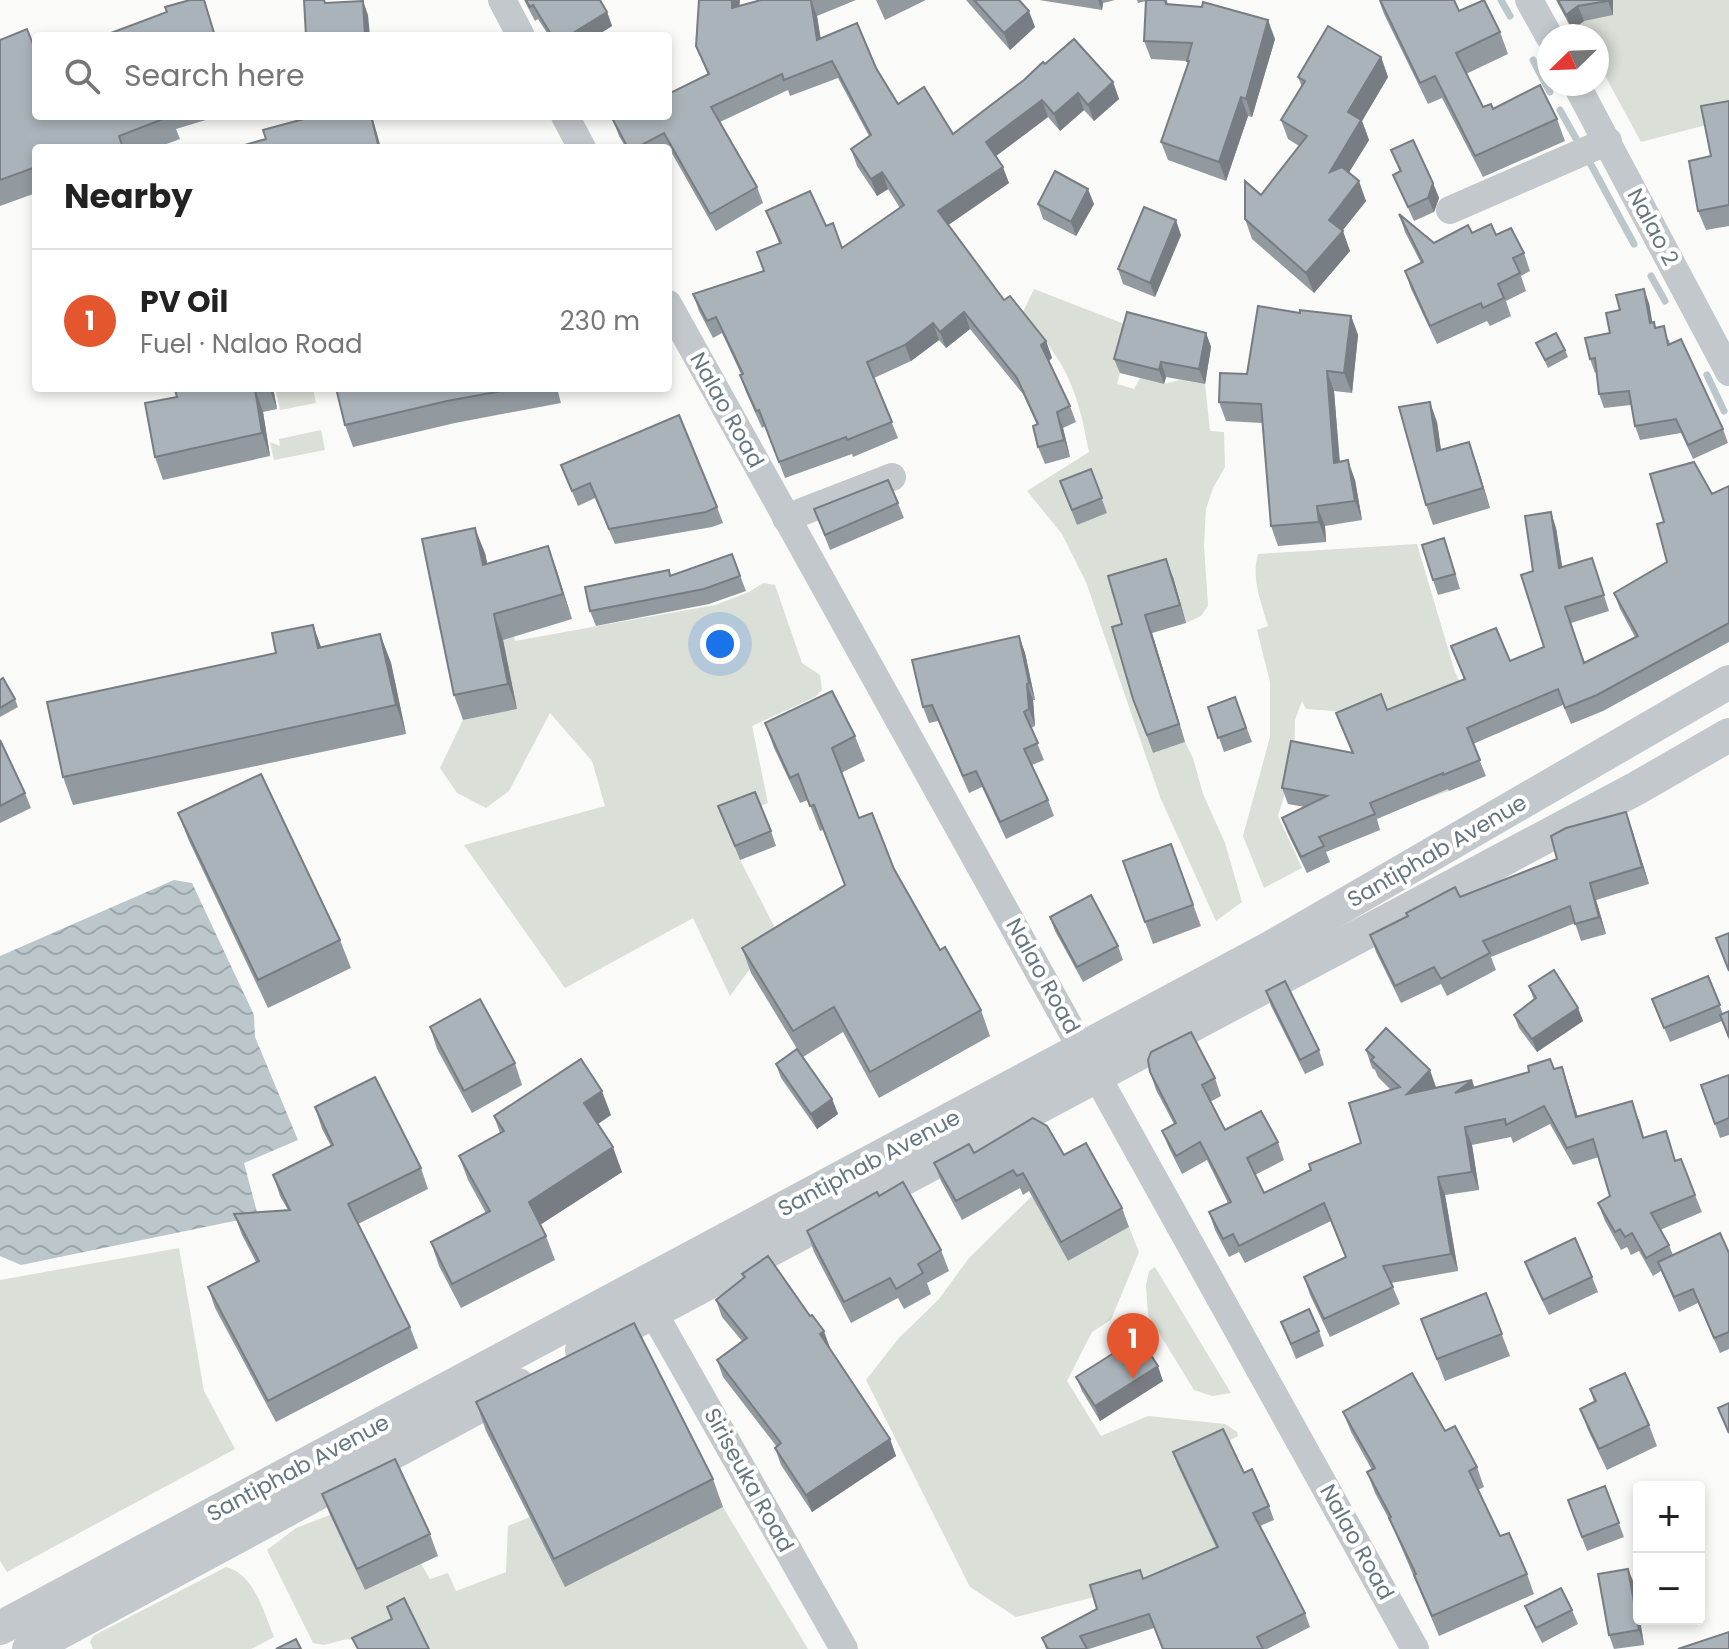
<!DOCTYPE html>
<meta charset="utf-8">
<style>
:root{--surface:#fff;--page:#f6f6f6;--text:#222;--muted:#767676;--line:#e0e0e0;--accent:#e4572e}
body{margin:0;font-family:Poppins,sans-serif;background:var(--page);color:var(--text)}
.controls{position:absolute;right:24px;bottom:24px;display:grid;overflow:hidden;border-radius:8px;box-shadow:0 4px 12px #0003}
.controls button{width:72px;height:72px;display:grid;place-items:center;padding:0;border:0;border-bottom:2px solid var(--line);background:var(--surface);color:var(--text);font:40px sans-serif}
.compass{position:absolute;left:1537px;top:24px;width:72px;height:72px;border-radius:50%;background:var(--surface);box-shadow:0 4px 12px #0003;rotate:247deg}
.you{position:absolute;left:720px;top:644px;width:28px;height:28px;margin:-20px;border:6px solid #fff;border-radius:50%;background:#1a73e8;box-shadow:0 0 0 12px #1a73e833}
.badge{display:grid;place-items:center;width:52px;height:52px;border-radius:50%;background:var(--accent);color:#fff;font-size:26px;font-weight:700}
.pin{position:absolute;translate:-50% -66px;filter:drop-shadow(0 2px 4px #0008)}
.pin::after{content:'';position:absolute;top:42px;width:28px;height:24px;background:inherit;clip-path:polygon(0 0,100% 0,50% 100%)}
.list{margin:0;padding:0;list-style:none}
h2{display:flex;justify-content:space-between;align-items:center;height:104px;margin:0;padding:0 32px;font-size:34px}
h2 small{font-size:26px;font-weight:400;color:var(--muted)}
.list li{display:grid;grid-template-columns:52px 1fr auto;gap:24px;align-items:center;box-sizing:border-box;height:144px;padding:0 32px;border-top:2px solid var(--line)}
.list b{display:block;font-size:30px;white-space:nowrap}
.list p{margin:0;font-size:26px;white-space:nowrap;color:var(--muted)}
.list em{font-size:26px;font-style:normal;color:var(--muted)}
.icon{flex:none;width:44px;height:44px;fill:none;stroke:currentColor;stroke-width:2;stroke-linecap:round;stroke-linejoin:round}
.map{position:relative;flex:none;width:1729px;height:1649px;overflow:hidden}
.search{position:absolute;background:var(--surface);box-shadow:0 4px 12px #0003;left:32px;top:32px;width:640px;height:88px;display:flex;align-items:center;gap:20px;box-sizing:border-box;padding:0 28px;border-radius:8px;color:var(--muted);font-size:30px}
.panel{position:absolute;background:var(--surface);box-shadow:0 4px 12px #0003;left:32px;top:144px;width:640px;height:248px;border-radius:8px}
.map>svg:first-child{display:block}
.green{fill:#dadfd7}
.water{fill:url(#water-waves)}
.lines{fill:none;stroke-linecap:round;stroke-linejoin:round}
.stream{stroke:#bbc7cb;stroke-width:7}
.minor{stroke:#c3c8cc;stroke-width:28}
.tertiary{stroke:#c3c8cc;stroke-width:34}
.wall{fill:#929a9f}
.shaded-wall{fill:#777d82}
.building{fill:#aab3b9;stroke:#777d82;stroke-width:2}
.labels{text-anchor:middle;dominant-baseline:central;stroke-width:8;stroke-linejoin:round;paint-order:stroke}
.street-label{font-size:22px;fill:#657683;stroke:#fff}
</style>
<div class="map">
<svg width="1729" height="1649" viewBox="0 0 1729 1649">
<defs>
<pattern id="water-waves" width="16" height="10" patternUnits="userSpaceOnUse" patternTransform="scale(2)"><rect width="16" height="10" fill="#bbc7cb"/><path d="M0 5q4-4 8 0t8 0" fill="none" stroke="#9ca6aa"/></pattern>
</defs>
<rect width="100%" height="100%" fill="#fafaf8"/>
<g class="green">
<polygon points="1564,0 1729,0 1729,119 1641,142 1597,61 1597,36 1584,36"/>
<path d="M1034 289 1132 327 1117 384 1134 389 1140 378 1164 384 1180 380 1205 384 1210 431 1224 432 1225 467 1213 488 1206 509 1204 545 1208 606 1201 616 1186 623 1128 639 1131 682 1164 671 1140 717 1153 753 1185 742 1193 758 1203 794 1225 843 1242 902 1216 921 1160 797 1086 582 1062 534 1027 491 1089 452C1077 387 1067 363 1022 314Z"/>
<polygon points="287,388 313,388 316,403 280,410 276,391"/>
<polygon points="321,430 325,450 274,460 270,442 280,446 279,439"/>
<path d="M1417 544 1455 672 1467 696 1419 716 1449 791 1423 800 1348 712 1306 709 1302 701 1295 720 1294 763 1278 816 1302 868 1264 888 1243 836 1270 737V682L1257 630 1268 626C1261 601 1251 579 1258 554Z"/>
<polygon points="488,568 495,569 515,641 715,605 749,592 763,583 775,585 802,663 820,675 822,690 815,697 752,726 768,803 724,821 740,860 777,932 730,996 693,918 565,988 464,845 605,806 592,761 550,713 509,791 486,808 457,793 440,768 463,720 517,708"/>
<polygon points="1032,1196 1068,1261 1129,1227 1139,1252 1111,1320 1092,1332 1067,1381 1101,1436 1148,1416 1225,1424 1237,1432 1238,1436 1178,1466 1217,1547 1145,1584 1016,1617 970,1587 866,1380 898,1339 939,1299 969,1258"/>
<polygon points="179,1248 204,1391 235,1449 7,1572 0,1561 0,1280"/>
<polygon points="1155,1267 1231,1393 1212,1396 1194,1390 1148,1315 1146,1285 1149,1271"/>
<polygon points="723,1507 808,1649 427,1649 347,1639 324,1645 313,1643 267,1550 296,1528 330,1515 365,1590 421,1564 430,1579 448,1573 456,1591 506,1572 508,1526 530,1517"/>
<path d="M226 1567C254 1574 264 1612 274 1637L251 1649H93L90 1642 93 1636Z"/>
</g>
<polygon class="water" points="174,880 192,883 254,1015 255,1037 298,1140 244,1163 258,1216 21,1265 0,1256 0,956"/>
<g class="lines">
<g class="stream">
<polyline points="1501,0 1510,16"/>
<polyline points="1533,60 1550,92"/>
<polyline points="1560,110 1579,144"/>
<polyline points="1589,161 1634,244"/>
<polyline points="1651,276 1665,301"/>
<polyline points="1707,375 1724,411"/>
</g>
<g class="minor">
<polyline points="502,0 521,36"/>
<polyline points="1529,0 1549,36"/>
<polyline points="1576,84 1729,372"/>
<polyline points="565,116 582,148"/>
<polyline points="1450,210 1608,141"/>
<polyline points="668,304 1415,1649"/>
<polyline points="786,518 892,477"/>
<polyline points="653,1312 844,1649"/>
</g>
<g class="tertiary">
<polyline points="582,1350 1637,788 1729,735"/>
<polyline points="0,1628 1272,947 1729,682"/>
<polyline points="29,1649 518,1385"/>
</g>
</g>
<g class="wall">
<polygon points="524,0 600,0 607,12 612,26 596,36 549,36 538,19 535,21"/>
<polygon points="761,0 856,0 817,16 821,39 876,68 898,104 953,134 1045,64 1113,82 1119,99 1094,121 1084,110 1060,131 1048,117 996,156 1009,183 948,225 1004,300 1046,341 1052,358 1049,361 1070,406 1076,422 1063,428 1070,457 1045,464 1038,447 1037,425 1023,394 970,329 946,348 939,340 911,361 874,378 898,438 853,457 852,454 785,478 765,426 762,428 746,392 740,375 741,374 722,333 713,338 699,311 693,294 764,272 779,243 766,211 826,226 842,248 900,208 888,189 877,196 857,166 851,149 869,136 838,78 790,96 788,90 720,122 757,187 763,203 716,231 670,150 668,151 668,148 626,148 619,136 613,120 708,75 696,46 739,6"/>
<polygon points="876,0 926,0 885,20"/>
<polygon points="966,0 1019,0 1035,27 1010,50"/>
<polygon points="1039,0 1115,0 1103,3 1102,10"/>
<polygon points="1137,0 1167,0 1168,5 1275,39 1252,117 1248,116 1226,181 1168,160 1161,142 1188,65 1187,61 1151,59 1144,41 1146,1 1138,3"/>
<polygon points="1379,0 1459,11 1500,32 1508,54 1466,74 1483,107 1557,119 1565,141 1483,177 1442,98 1428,104 1384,14"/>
<polygon points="1556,0 1613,0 1613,15 1584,21 1572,30"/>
<polygon points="0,40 36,116 219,116 176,129 180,139 156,148 36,148 36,193 0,206"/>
<polygon points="1381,57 1388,77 1362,121 1369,140 1349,172 1366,201 1342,231 1350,251 1314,293 1252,239 1245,219 1261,195 1299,146 1288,139 1281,120 1302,87 1298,77"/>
<polygon points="1729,101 1729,226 1706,230 1698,211 1711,156"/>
<polygon points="1391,150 1433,183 1439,198 1434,212 1414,221 1393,175 1400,172"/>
<polygon points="1038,204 1094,204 1076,236 1043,219"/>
<polygon points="1399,214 1434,243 1472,233 1496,235 1524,253 1530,271 1521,276 1526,291 1506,301 1511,316 1490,326 1487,321 1437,344 1411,289 1405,271 1421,263 1405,232"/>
<polygon points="1181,235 1155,297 1123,284 1118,269"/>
<polygon points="1649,303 1652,323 1654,322 1656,328 1669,340 1670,344 1723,429 1728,443 1693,459 1681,433 1640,440 1635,426 1631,405 1604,408 1599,394 1596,372 1595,373 1590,359 1610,333"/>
<polygon points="1300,313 1351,316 1358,335 1352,393 1334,391 1340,462 1355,480 1362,520 1325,526 1326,542 1278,546 1271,526 1262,423 1226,421 1219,402 1247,374"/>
<polygon points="1206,333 1211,347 1205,384 1166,377 1164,384 1120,373 1114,359"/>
<polygon points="1536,343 1565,350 1568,357 1548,368"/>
<polygon points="184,388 273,388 277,409 263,412 270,456 163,480 155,457 177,397"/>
<polygon points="401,388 557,388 561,403 455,423 353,447 345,425"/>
<polygon points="1437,422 1441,450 1476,462 1490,508 1433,525 1426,505"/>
<polygon points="561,465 717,507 723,523 712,527 615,544 595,498 578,506"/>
<polygon points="1091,469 1107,513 1077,525 1060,481"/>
<polygon points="1729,486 1729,642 1603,711 1571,724 1563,705 1473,744 1486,776 1449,791 1448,789 1377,819 1380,830 1326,852 1330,862 1307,873 1288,834 1282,818 1305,807 1288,804 1282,788 1352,752 1336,713 1387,710 1464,679 1451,646 1510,661 1544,647 1533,571 1556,528 1562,567 1592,558 1609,611 1571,623 1585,663 1635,637 1620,609 1614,593 1667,562 1664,522 1712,494"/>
<polygon points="898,503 904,518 830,550 814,509"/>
<polygon points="548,546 572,619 503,640 517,709 463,720 454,695 485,553 487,564"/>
<polygon points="1449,552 1460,589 1438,595 1433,580"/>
<polygon points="732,554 746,591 709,604 596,626 590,611 669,570 671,576"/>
<polygon points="1173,577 1186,623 1152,633 1185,742 1153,753 1133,699 1122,624"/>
<polygon points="313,625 321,647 380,634 391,663 406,734 73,805 63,777 276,653"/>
<polygon points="1019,636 1025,653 1035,700 1033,700 1035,726 1031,728 1044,760 1032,765 1048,800 1054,816 1006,839 982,787 969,793 938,721 929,723 923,707"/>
<polygon points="0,680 15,699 18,707 0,717"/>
<polygon points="1235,697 1252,742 1224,752 1208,707"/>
<polygon points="765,723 855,736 865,761 841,773 859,818 894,869 940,950 981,1010 990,1036 879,1098 843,1032 803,1057 832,1099 838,1114 817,1129 781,1078 776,1064 799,1052 751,973 742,948 845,886 823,830 820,831 808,800 800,803 774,748"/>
<polygon points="0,740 25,793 31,808 0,823"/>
<polygon points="718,806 771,831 776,846 740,860"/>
<polygon points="1626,812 1649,884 1596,900 1606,934 1581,941 1575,923 1491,957 1496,970 1447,996 1441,984 1401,1003 1376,952 1370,935 1460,897 1557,859"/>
<polygon points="178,813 340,940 351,968 268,1008 189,841"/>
<polygon points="1171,844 1201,926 1153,944 1123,861"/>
<polygon points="1050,917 1118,946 1123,960 1083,982 1055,931"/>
<polygon points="1708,976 1723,1014 1729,1011 1729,1040 1722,1021 1670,1042 1652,999"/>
<polygon points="1529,986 1578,1008 1583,1021 1537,1052 1519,1028 1514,1015 1534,1000"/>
<polygon points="1266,991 1319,1050 1324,1065 1305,1074 1271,1006"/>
<polygon points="430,1027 515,1063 522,1085 472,1113 437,1049"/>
<polygon points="1366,1050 1436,1088 1474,1088 1529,1072 1550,1059 1554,1069 1568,1085 1578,1117 1639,1119 1644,1137 1676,1161 1695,1195 1702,1212 1660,1230 1669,1245 1673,1255 1729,1253 1729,1349 1720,1353 1698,1303 1679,1312 1661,1271 1653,1276 1639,1251 1631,1255 1627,1247 1621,1250 1605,1221 1598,1203 1610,1196 1599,1157 1573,1165 1550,1124 1513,1143 1511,1137 1472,1145 1479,1190 1445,1195 1458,1271 1391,1283 1400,1304 1330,1337 1310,1295 1304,1277 1346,1258 1331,1221 1245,1263 1239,1252 1229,1257 1215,1230 1209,1212 1228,1203 1207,1160 1182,1174 1169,1148 1162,1131 1174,1124 1156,1090 1150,1072 1215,1078 1221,1096 1210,1102 1225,1130 1278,1142 1284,1160 1255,1175 1264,1193 1361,1143 1391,1090 1378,1077 1375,1070 1372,1068"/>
<polygon points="1729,1075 1729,1135 1720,1138 1701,1085"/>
<polygon points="315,1107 421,1168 428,1189 358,1224 410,1327 418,1348 276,1422 215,1308 208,1287 256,1262 242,1235 234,1214 288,1210 280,1196 273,1175 331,1146 322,1129"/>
<polygon points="611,1115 598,1124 622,1172 540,1225 546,1236 555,1260 461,1308 439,1266 431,1242 486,1213 468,1180 459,1156 500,1133 494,1116"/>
<polygon points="974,1153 1064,1155 1122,1208 1129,1227 1068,1261 1029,1191 1023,1195 1020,1188 962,1220 941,1181 934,1163"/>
<polygon points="879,1196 941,1250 949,1271 927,1283 931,1294 904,1309 898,1298 851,1323 814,1252 807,1231"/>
<polygon points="1525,1262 1592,1277 1598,1292 1549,1315 1530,1276"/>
<polygon points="742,1274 830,1348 829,1349 890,1439 896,1456 812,1512 781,1465 775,1448 777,1447 723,1377 717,1360 742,1341 722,1317 716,1300 744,1277"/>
<polygon points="1486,1293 1510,1356 1445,1381 1421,1319"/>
<polygon points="1281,1322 1319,1331 1324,1346 1296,1359"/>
<polygon points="1076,1377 1163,1381 1100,1421 1082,1391"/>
<polygon points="1590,1389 1649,1425 1657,1446 1607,1470 1588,1430 1580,1409 1594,1402"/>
<polygon points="476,1402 713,1479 723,1507 565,1587 486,1431"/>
<polygon points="1343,1412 1445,1431 1477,1467 1484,1487 1478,1490 1500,1536 1527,1574 1534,1594 1439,1636 1391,1523 1375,1493 1367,1472 1372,1470 1351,1432"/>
<polygon points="1173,1452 1244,1473 1269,1506 1274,1520 1260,1526 1305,1613 1310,1627 1267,1649 1162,1649 1154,1628 1089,1649 1046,1649 1042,1638 1097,1609 1143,1579 1216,1547 1178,1466"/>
<polygon points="1605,1486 1624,1537 1587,1551 1568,1500"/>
<polygon points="322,1494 430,1534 438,1556 365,1590 330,1515"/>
<polygon points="1634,1583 1644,1645 1614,1649 1609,1635"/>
<polygon points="1525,1606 1572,1610 1578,1624 1542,1643 1531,1621"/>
</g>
<g class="shaded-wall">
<polygon points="732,0 740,0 738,24 732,8"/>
<polygon points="811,0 817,16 823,57 817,40"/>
<polygon points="1098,0 1101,0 1103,3 1102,10"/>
<polygon points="1608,0 1613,0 1613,15 1608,1"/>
<polygon points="363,1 368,15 370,36 365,36"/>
<polygon points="1578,6 1584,21 1572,30 1566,15"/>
<polygon points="1029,11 1035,27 1010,50 1004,33"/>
<polygon points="607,12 612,26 596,36 568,36"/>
<polygon points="1268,20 1275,39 1252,117 1246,99"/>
<polygon points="1381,57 1388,77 1362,121 1369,140 1337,192 1330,172 1348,112"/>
<polygon points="1113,82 1119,99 1094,121 1088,105"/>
<polygon points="1078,93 1084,110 1060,131 1054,114"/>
<polygon points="1241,97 1248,116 1226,181 1219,162"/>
<polygon points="1042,100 1048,117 992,159 986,142"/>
<polygon points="371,116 372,116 381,148 379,148"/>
<polygon points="1003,167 1009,183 944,228 938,211"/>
<polygon points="882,172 888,189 877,196 871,179"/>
<polygon points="1359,181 1366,201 1339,235 1343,231 1350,251 1314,293 1306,273 1329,220"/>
<polygon points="1433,183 1439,198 1434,212 1428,198"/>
<polygon points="1088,189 1094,204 1076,236 1071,222"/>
<polygon points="1176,220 1181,235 1155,297 1150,283"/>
<polygon points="1644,289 1649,303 1655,337 1650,323"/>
<polygon points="964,312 970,329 946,348 940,332"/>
<polygon points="1351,316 1358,335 1352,393 1344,373"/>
<polygon points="933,323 939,340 911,361 905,345"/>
<polygon points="1206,333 1211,347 1205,384 1199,369"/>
<polygon points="1046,341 1052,358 1047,362 1041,345"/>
<polygon points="1161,362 1166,377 1164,384 1159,370"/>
<polygon points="1327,371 1334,391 1341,482 1334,463"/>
<polygon points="269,388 273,388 277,409"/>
<polygon points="255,389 263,412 270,456 262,433"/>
<polygon points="1430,402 1437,422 1444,471 1437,451"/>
<polygon points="1057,412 1063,428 1070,457 1064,440"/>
<polygon points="1469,442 1476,462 1490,508 1483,488"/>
<polygon points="1348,460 1355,480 1362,520 1355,501"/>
<polygon points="1317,506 1325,526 1326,542 1319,522"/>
<polygon points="1551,512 1556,528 1565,584 1559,568"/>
<polygon points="475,528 485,553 493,591 483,565"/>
<polygon points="548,546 557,571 572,619 563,594"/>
<polygon points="1166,559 1173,577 1186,623 1180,605"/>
<polygon points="494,614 503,640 517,709 508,684"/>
<polygon points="1145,615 1152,633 1185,742 1179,724"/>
<polygon points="313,625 323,653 318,648"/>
<polygon points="380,634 391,663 406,734 396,705"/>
<polygon points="1019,636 1025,653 1035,700 1029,683"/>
<polygon points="1027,684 1033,700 1035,726 1029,709"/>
<polygon points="1626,812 1632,829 1649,884 1642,867"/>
<polygon points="1590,883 1596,900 1606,934 1599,917"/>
<polygon points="1578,1008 1583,1021 1537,1052 1532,1039"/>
<polygon points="1562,1067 1568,1085 1583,1135 1576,1117"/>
<polygon points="1430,1070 1436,1087 1407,1094"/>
<polygon points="1472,1080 1478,1098 1455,1093"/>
<polygon points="602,1091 611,1115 593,1127 584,1103"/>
<polygon points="832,1099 838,1114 817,1129 811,1114"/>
<polygon points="1465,1127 1472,1145 1479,1190 1472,1172"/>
<polygon points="613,1147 622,1172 538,1226 529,1202"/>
<polygon points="1438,1177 1445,1195 1458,1271 1451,1254"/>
<polygon points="824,1331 830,1348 826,1351 820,1334"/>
<polygon points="1158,1366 1163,1381 1100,1421 1095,1406"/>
<polygon points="890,1439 896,1456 812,1512 806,1495"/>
<polygon points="1628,1569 1634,1583 1644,1645 1639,1630"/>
</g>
<g class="building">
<polygon points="190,0 204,0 215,36 103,36 167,12 165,7"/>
<polygon points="304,0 324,0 325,3 363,1 365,36 306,36"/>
<polygon points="526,0 600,0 607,12 568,36 552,36 533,5 530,7"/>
<polygon points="699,0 732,0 732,8 761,0 811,0 817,40 857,23 876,68 898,104 924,87 953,134 1024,80 1043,62 1045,64 1074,39 1113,82 1088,105 1078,93 1054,114 1042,100 986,142 1003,167 938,211 1004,300 1010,296 1046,341 1041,345 1070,406 1057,412 1064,440 1038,447 1033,426 1038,424 1017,378 964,312 940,332 933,323 905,345 867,362 892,422 847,440 846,437 779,462 759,410 756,411 740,375 743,374 716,317 707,321 693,294 764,271 757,252 781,243 766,211 810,191 826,226 833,223 842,248 904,205 882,172 871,179 851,149 871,135 832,61 784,80 782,74 711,107 757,187 710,214 664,133 636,148 628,148 613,120 620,116 668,116 668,94 709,74 696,46"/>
<polygon points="974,0 1019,0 1029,11 1004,33"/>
<polygon points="1146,0 1165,0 1166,4 1202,7 1203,2 1268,20 1246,99 1241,97 1219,162 1161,142 1189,61 1187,61 1192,43 1144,41"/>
<polygon points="1380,0 1454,0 1459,11 1484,0 1500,32 1456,53 1483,107 1491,104 1493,109 1540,85 1557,119 1475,156 1435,76 1420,83"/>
<polygon points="1558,0 1608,0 1608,1 1578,6 1566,15"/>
<polygon points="1328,26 1381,57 1348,112 1361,120 1330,172 1342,167 1359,181 1329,220 1343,231 1306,273 1245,219 1245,181 1261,195 1307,136 1281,120 1305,81 1298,77"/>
<polygon points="27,29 36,52 36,116 171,116 119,136 123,148 36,148 36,167 0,180 0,40"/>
<polygon points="1729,101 1729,205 1698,211 1689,161 1711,156 1701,106"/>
<polygon points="315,116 371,116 379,148 234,148 266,139 263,130"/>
<polygon points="1413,140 1433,183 1428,198 1408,207 1393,175 1401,171 1391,150"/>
<polygon points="1055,171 1088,189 1071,222 1038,204"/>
<polygon points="1144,207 1176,220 1150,283 1118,269"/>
<polygon points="1399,214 1434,243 1468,225 1472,233 1491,224 1496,235 1511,228 1524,253 1513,258 1520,273 1498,284 1504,298 1483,308 1481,303 1430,326 1405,271 1423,262"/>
<polygon points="1644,289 1650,323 1654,322 1655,328 1664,326 1668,345 1681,339 1723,429 1688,445 1676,419 1635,426 1629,391 1599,394 1595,358 1590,359 1585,338 1610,333 1606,313 1620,310 1616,295"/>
<polygon points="1258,306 1300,313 1300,310 1351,316 1344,373 1327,371 1334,463 1348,460 1355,501 1317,506 1319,522 1271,526 1261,404 1219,402 1220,373 1247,374"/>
<polygon points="1127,312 1206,333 1199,369 1161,362 1159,370 1114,359"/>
<polygon points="1556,333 1565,350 1545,360 1536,343"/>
<polygon points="184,388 259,388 255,389 262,433 155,457 145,403 177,397 175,390"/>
<polygon points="336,388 396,388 396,389 401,388 518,388 447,401 345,425"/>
<polygon points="1430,402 1437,451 1469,442 1483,488 1426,505 1399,407"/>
<polygon points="679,415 717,507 706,512 609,529 590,483 572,491 561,465"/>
<polygon points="1694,462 1712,494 1729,486 1729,623 1597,695 1565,708 1558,689 1467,728 1480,760 1443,775 1443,773 1370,803 1375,814 1319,837 1324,846 1301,857 1282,818 1327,796 1282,788 1291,741 1353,753 1336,713 1381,694 1387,710 1465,679 1451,646 1496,628 1510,661 1544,647 1521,575 1533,571 1525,516 1551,512 1559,568 1592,558 1604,595 1565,607 1584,663 1638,636 1614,593 1667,562 1657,524 1664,522 1650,474"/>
<polygon points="1091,469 1102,498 1072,510 1060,481"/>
<polygon points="888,480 898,503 825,535 814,509"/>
<polygon points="475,528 483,565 548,546 563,594 494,614 508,684 454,695 422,539"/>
<polygon points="1444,538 1455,574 1433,580 1422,545"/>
<polygon points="732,554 740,576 704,589 590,611 585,587 669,570 670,576"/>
<polygon points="1166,559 1180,605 1145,615 1179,724 1147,735 1133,699 1112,627 1122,624 1108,576"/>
<polygon points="313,625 318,648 380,634 396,705 63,777 47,702 276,653 272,633"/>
<polygon points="1019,636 1029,683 1027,684 1029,709 1024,712 1038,743 1024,749 1048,800 1000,822 976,771 963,776 932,705 923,707 912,660"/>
<polygon points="3,678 15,699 0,708 0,680"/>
<polygon points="832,691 855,736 832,748 859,818 872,813 894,869 940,950 945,947 981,1010 870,1072 834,1007 793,1031 742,948 845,885 814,805 810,806 798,774 790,778 765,723"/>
<polygon points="1235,697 1246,728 1218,738 1208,707"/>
<polygon points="0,740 25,793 0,806"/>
<polygon points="261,774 340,940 258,980 178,813"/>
<polygon points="755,792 771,831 735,846 718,806"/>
<polygon points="1626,812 1642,867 1590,883 1599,917 1575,924 1570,906 1483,941 1490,953 1441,979 1434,967 1395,986 1370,935 1408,916 1406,913 1455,887 1460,897 1557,859 1551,836 1566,828"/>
<polygon points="1171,844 1193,905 1145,922 1123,861"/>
<polygon points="1091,895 1118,946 1077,967 1050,917"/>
<polygon points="1729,933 1729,971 1716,938"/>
<polygon points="1554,970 1578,1008 1532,1039 1514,1015 1536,998 1529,986"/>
<polygon points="1708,976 1720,1005 1664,1028 1652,999"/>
<polygon points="1285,981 1319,1050 1300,1060 1266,991"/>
<polygon points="480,999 515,1063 464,1091 430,1027"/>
<polygon points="1729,1011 1729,1037 1720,1015"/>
<polygon points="1386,1028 1430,1070 1407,1094 1472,1080 1455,1093 1529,1072 1528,1066 1550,1059 1554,1069 1562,1067 1576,1117 1632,1101 1643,1138 1666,1131 1675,1161 1681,1159 1695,1195 1651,1213 1669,1245 1646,1258 1632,1233 1625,1237 1620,1229 1615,1232 1598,1203 1610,1196 1593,1139 1567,1148 1544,1106 1506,1125 1505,1119 1465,1127 1472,1172 1438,1177 1451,1254 1383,1266 1393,1287 1324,1319 1304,1277 1346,1257 1324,1203 1239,1246 1233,1234 1223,1239 1209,1212 1231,1202 1200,1142 1176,1156 1162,1131 1176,1123 1150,1072 1148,1060 1151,1052 1191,1032 1215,1078 1202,1085 1225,1130 1261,1111 1278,1142 1247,1158 1264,1193 1311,1170 1309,1164 1361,1143 1349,1103 1400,1087 1371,1060 1374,1057 1366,1050"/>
<polygon points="797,1049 832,1099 811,1114 776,1064"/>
<polygon points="581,1059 602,1091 584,1103 613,1147 529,1202 546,1236 452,1284 431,1242 490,1211 459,1156 504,1131 494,1116"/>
<polygon points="1729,1075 1729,1118 1715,1124 1701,1085"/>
<polygon points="375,1077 421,1168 348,1204 410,1327 268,1401 208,1287 259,1261 234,1214 290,1210 273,1175 333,1145 315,1107"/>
<polygon points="1033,1118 1047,1126 1064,1155 1086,1143 1122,1208 1061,1242 1023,1173 1017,1176 1013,1170 956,1201 934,1163 969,1144 974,1153"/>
<polygon points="903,1182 941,1250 918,1264 923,1273 896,1289 890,1278 844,1302 807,1231 877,1192 879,1196"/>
<polygon points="1720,1233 1729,1253 1729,1332 1714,1338 1693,1289 1674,1297 1658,1262"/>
<polygon points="1575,1238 1592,1277 1543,1300 1525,1262"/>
<polygon points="768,1256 810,1316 812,1315 824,1331 820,1334 890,1439 806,1495 775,1448 781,1443 717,1360 747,1338 716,1300 745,1277 742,1274"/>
<polygon points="1486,1293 1502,1334 1437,1359 1421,1319"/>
<polygon points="1309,1309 1319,1331 1291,1344 1281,1322"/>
<polygon points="634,1323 713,1479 554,1559 476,1402"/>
<polygon points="1139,1337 1158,1366 1095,1406 1076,1377"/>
<polygon points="1412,1373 1445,1431 1455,1426 1477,1467 1469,1471 1500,1536 1509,1533 1527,1574 1432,1616 1414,1575 1416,1574 1389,1518 1391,1517 1367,1472 1375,1468 1343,1412"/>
<polygon points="1625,1373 1649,1425 1599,1449 1580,1409 1596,1401 1590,1389"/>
<polygon points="1729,1403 1729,1433 1718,1408"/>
<polygon points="1223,1429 1244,1473 1252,1469 1269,1506 1253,1513 1305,1613 1257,1637 1263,1649 1163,1649 1149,1614 1080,1636 1087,1649 1048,1649 1042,1638 1097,1609 1090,1585 1140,1570 1143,1579 1218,1547 1173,1452"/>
<polygon points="395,1459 430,1534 357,1569 322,1494"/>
<polygon points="1605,1486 1619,1523 1582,1537 1568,1500"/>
<polygon points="1628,1569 1639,1630 1609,1635 1598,1574"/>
<polygon points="1561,1588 1572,1610 1536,1628 1525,1606"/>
<polygon points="404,1598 429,1649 358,1649 352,1638 392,1619 387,1607"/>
<polygon points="1729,1632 1729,1649 1678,1649"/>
<polygon points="296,1639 301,1649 276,1649"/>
</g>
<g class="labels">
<g class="street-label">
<text transform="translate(1653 227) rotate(62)">Nalao 2</text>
<text transform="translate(727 410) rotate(61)">Nalao Road</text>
<text transform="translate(1437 851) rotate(-30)">Santiphab Avenue</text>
<text transform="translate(1043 976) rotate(61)">Nalao Road</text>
<text transform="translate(869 1163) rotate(-28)">Santiphab Avenue</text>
<text transform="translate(298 1468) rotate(-28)">Santiphab Avenue</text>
<text transform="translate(749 1480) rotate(61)">Siriseuka Road</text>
<text transform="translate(1357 1542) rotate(61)">Nalao Road</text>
</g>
</g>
</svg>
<div class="controls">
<button>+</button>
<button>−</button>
</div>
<svg class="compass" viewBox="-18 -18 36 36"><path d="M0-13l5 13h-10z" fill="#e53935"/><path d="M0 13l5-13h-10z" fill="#767676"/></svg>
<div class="you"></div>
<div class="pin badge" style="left:1133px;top:1379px">1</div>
<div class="search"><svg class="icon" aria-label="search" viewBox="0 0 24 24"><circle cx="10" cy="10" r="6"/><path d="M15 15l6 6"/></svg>Search here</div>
<section class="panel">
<h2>Nearby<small></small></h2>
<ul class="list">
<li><span class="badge">1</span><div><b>PV Oil</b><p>Fuel · Nalao Road</p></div><em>230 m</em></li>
</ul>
</section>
</div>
